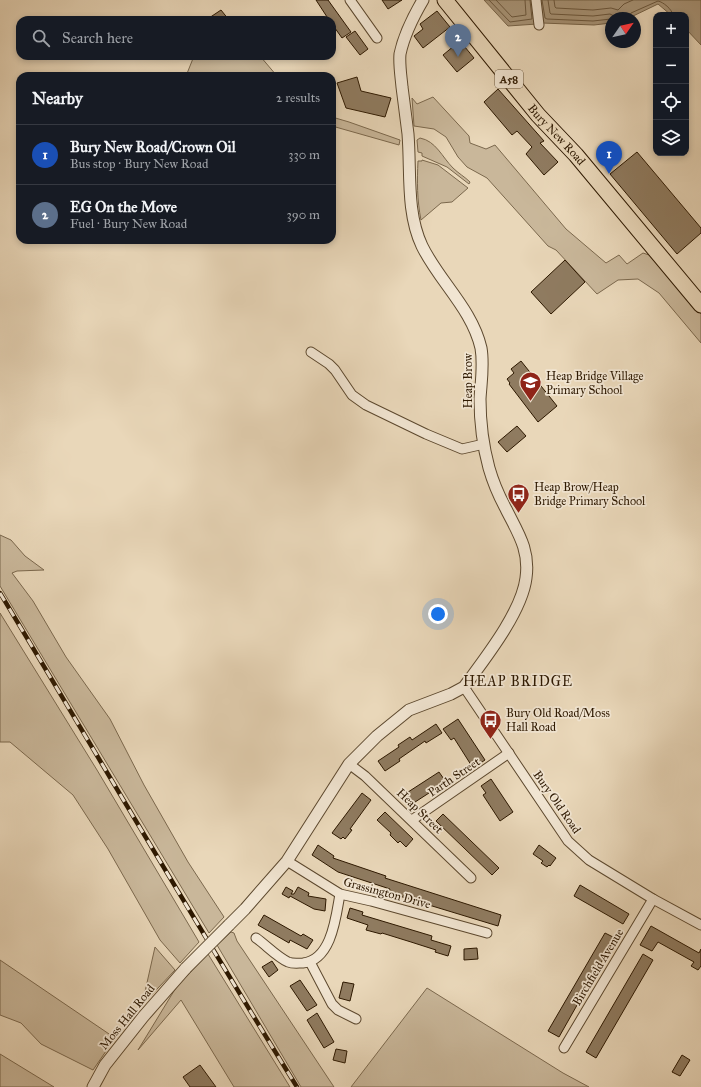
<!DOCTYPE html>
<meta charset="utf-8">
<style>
:root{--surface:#171b24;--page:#20242c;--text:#f1f3f6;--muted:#9ea1a6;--line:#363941;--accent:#b45309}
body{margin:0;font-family:"IM FELL Great Primer",serif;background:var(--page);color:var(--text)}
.controls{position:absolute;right:12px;top:12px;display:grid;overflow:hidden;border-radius:8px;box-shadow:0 2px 6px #0003}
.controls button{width:36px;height:36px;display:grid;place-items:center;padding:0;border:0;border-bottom:1px solid var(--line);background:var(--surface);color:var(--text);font:20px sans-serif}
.compass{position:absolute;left:605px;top:12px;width:36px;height:36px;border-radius:50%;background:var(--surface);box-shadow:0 2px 6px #0003;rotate:56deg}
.you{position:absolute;left:438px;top:614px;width:14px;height:14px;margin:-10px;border:3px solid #fff;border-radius:50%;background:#1a73e8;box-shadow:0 0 0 6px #1a73e833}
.badge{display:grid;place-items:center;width:26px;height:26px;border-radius:50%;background:var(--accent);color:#fff;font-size:13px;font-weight:700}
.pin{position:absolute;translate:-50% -33px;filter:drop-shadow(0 1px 2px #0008)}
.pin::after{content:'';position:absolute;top:21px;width:14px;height:12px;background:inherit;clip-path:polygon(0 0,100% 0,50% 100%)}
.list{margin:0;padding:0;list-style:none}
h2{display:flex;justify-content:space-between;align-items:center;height:52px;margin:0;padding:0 16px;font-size:17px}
h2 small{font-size:13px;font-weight:400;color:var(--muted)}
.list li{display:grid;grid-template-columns:26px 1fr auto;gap:12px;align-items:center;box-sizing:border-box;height:60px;padding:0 16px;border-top:1px solid var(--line)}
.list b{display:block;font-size:15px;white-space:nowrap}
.list p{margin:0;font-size:13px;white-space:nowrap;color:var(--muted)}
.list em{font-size:13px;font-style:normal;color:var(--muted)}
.icon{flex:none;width:22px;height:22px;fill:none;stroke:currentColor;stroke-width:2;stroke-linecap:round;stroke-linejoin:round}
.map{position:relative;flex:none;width:701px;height:1087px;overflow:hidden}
.search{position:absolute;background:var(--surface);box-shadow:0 2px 6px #0003;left:16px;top:16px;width:320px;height:44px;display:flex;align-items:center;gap:10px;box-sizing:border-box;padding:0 14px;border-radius:12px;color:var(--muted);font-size:15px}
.panel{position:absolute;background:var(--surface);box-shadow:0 2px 6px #0003;left:16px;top:72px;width:320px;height:172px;border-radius:12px}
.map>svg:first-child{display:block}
.green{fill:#c9b79a;stroke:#7b684d}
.water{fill:#a9967a;stroke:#776449}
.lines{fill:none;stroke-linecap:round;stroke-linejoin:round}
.shore{stroke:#6b573d;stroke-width:1}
.building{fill:#8f7b60;stroke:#2d1800}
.minor-casing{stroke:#5c482e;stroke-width:11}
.tertiary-casing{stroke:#5c482e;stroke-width:13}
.trunk-casing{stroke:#2d1800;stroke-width:17}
.minor{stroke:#f1e5d2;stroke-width:9}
.tertiary{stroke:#f1e5d2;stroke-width:11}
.trunk{stroke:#e9d7b9;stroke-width:15}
.rail-casing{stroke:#2d1800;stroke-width:4.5}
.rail{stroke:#f1e5d2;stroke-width:3;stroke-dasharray:9;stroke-linecap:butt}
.tertiary-bridge-casing{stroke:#5c482e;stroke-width:13;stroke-linecap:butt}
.tertiary-bridge{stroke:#f1e5d2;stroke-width:11}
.labels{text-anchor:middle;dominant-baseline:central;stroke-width:3.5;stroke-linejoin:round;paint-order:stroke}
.shield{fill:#f1e5d2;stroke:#68563f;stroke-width:1}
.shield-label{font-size:11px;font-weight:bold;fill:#2d1800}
.street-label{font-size:12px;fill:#2d1800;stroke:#f1e5d2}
.poi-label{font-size:12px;fill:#2d1800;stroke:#f1e5d2;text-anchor:start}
.quarter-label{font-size:14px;letter-spacing:1px;fill:#2d1800;stroke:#f1e5d2}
</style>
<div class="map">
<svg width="701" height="1087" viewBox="0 0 701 1087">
<rect width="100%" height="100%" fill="#e9d7b9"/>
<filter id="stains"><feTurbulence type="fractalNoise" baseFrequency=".005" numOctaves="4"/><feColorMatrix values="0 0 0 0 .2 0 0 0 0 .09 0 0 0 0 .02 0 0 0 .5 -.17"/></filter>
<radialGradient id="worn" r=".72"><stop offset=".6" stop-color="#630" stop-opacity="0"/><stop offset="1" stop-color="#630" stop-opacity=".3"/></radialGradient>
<g class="green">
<polygon points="194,56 226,56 232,57 234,56 260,56 277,76 186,76"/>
<polygon points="433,97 469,136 470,143 486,149 495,145 566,229 606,263 619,255 627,264 643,253 649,255 701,314 701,343 659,293 638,279 618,280 597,294 556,250 548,246 487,178 467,167 458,157 446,137 434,129 414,126 412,98 417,104"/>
<polygon points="332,117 349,122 400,140 399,145 332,126"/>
<path d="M420 138C436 141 442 157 453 168 458 173 465 177 470 182L469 184 447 167 422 156V153L418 152 417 140Z"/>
<path d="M422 160 438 165 468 188 452 202 441 203 421 220C417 200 417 181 418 161H422Z"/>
<polygon points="0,535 11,540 25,556 44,570 17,571 12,573 33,601 66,657 110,719 144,785 188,862 224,917 209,933 0,586"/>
<polygon points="0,613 97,770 199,942 180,963 160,940 108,849 73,795 10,742 0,742"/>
<polygon points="231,932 234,933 237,941 334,1087 301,1087 217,945"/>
<polygon points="155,947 175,970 142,1005"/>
<polygon points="208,954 290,1087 234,1087 181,1000 138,1050 177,986"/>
<polygon points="0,960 115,1038 93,1070 41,1044 21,1023 0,1015"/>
<polygon points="427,988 563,1073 589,1087 351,1087"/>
<polygon points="0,1054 54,1087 0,1087"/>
</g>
<g class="water">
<polygon points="484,0 534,0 537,24 508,26"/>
<polygon points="538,0 701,0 701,45 686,29 686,15 671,15 658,4 629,18 611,18 611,23 594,25 542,23"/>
</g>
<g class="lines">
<g class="shore">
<polyline points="489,0 510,22 532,19 530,0"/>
<polyline points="496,0 512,17 526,15 525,0"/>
<polyline points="542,0 545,18 547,19 593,21 611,19"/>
<polyline points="548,0 550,13 551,14 593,16 610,14 618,18"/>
<polyline points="554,0 555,7 556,8 593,10 611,8 618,10 624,4 633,0"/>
<path d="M629 18 631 13 658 1C663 2 672 9 673 15"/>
</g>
</g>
<g class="building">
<polygon points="316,0 328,0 351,32 342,38 332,24 332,20 329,20"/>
<polygon points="382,0 402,0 388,9"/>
<polygon points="221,10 229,20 206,20"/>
<polygon points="437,11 450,27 423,48 414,36 423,29 420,24"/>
<polygon points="355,31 368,49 360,55 346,37"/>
<polygon points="460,41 474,58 457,72 443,55"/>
<polygon points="357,77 361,91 391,98 385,117 346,108 337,83"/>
<polygon points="498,89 544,141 540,143 558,162 544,175 526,154 532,147 517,131 512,135 484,102"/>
<polygon points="637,152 701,228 701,233 677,254 610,174"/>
<polygon points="565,260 585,282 551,314 531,292"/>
<polygon points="521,361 557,406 538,422 509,384 510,383 507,379 514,373 511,369"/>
<polygon points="517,426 526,436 507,452 498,442"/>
<polygon points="458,719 485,760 473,768 454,738 451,740 443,729"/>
<polygon points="436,724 442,733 426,743 425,741 399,759 400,761 385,771 378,761 399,747 398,745 410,737 412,740"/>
<polygon points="439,772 446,782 412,804 405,794"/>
<polygon points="491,779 513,812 500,821 483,795 486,793 481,786"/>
<polygon points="362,793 371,800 350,829 352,830 345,839 343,837 341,839 332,833"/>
<polygon points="385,812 413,839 406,847 400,841 398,843 390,835 391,833 377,820"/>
<polygon points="443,814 499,868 492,875 436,821"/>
<polygon points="318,845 334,856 333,858 386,876 385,878 501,915 498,926 396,895 389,892 390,889 338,872 312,855"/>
<polygon points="539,845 556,858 550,866 549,865 547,867 541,863 543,861 533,854"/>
<polygon points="580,885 629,914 623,924 574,896"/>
<polygon points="286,887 293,891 291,894 294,894 298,887 309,893 308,896 326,899 325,911 314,909 290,896 289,898 282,894"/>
<polygon points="350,908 363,912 362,915 432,936 431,940 451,946 448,956 435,952 436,950 411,942 382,933 381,934 366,930 368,925 347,918"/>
<polygon points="264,915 301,936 303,934 313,940 307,949 290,940 289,943 258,925"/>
<polygon points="651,926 699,953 701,949 701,966 698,970 691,966 694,962 658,942 652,951 640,945"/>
<polygon points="605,933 615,938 559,1037 548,1031"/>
<polygon points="477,948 478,959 464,960 464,949"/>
<polygon points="643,954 653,960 596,1058 586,1052"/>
<polygon points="272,961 278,970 269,977 262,967"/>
<polygon points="300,980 317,1005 307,1011 290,986"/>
<polygon points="343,982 354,984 350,1001 339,998"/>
<polygon points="317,1013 334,1042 324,1048 307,1020"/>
<polygon points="336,1049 347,1051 345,1063 333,1060"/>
<polygon points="682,1055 690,1060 680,1076 672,1072"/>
<polygon points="200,1065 216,1087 190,1087 183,1077"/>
</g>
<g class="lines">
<defs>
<g id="minor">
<polyline points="350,0 377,38"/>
<polyline points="536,0 539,25"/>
<polyline points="311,352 329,364 335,370 352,395 366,405 426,434 462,449 484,444"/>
<polyline points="464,687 568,841 589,860 653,899 701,925"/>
<polyline points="349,764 365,776 471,878"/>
<polyline points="412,820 509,753"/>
<polyline points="287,861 340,894 371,901 487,933"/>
<path d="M256 938C266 945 277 957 288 962 293 964 298 963 303 963 332 960 336 916 340 894"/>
<polyline points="310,962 332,1004 338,1010 356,1019"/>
<polyline points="564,1048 653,899"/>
</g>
<g id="tertiary">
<path d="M229 925 245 909 287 861 349 764 377 736 409 710 451 694 464 687 467 683C487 656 522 611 526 578 530 550 518 533 506 509 499 496 493 482 489 468 483 446 480 422 480 399 481 382 484 365 481 348 472 309 439 281 422 246 406 212 411 172 408 134 406 118 404 103 402 87 401 76 399 64 400 54 404 35 413 17 423 0"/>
<polyline points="93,1087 105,1065 143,1017 186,968"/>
</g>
<g id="trunk">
<path id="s1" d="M445 0 538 115 576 155 701 305"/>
</g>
</defs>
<use href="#minor" class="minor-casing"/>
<use href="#tertiary" class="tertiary-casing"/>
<use href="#trunk" class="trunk-casing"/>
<use href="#minor" class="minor"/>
<use href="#tertiary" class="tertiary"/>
<use href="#trunk" class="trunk"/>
<defs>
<path id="rail" d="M0 593C99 758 196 924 297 1087"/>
</defs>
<use href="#rail" class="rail-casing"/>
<use href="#rail" class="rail"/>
<defs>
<polyline id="tertiary-bridge" points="186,968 229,925"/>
</defs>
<use href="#tertiary-bridge" class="tertiary-bridge-casing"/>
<use href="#tertiary-bridge" class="tertiary-bridge"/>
</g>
<defs>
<symbol id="school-pin" viewBox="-11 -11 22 30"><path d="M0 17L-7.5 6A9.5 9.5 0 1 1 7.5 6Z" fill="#8f2418" stroke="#f1e5d2"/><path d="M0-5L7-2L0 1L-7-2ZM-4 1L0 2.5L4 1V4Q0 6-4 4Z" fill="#fff"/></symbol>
<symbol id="bus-pin" viewBox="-11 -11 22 30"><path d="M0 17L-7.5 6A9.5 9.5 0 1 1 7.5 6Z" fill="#8f2418" stroke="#f1e5d2"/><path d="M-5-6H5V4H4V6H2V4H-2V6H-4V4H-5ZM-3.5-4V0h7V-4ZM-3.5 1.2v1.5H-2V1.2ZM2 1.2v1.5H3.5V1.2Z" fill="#fff"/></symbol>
</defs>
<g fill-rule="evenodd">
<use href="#school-pin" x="518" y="370" width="25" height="34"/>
<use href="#bus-pin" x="506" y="482" width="25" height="34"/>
<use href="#bus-pin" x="478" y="708" width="25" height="34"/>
</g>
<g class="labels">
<rect class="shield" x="495" y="70" width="28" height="18" rx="3"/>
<g class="shield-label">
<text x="509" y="79">A58</text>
</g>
<g class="street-label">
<text stroke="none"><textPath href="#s1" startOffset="175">Bury New Road</textPath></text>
<text transform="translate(468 381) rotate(-90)">Heap Brow</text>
<text transform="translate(454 777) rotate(-34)">Parth Street</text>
<text transform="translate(557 802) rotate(55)">Bury Old Road</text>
<text transform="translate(420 811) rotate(44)">Heap Street</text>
<text transform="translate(387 893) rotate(15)">Grassington Drive</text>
<text transform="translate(598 967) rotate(-59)">Birchfield Avenue</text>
<text transform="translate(127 1017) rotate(-51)">Moss Hall Road</text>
</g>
<g class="poi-label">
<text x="546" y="376">Heap Bridge Village<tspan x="546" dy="14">Primary School</tspan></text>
<text x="534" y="487">Heap Brow/Heap<tspan x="534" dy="14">Bridge Primary School</tspan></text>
<text x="506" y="713">Bury Old Road/Moss<tspan x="506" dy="14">Hall Road</tspan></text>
</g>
<g class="quarter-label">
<text x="518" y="681">HEAP BRIDGE</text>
</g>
</g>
<rect width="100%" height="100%" filter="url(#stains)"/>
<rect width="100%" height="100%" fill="url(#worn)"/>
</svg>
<div class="controls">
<button>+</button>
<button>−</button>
<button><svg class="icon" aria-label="locate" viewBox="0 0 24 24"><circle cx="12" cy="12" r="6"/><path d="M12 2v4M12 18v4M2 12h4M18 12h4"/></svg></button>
<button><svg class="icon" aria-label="layers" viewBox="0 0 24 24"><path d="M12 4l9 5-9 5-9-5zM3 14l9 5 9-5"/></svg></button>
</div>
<svg class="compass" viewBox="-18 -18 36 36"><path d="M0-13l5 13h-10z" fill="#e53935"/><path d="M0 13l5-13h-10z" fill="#9ea1a6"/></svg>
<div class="you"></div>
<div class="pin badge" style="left:609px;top:174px;background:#1a4fb4">1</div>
<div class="pin badge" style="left:458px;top:57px;background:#5c6f8a">2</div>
<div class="search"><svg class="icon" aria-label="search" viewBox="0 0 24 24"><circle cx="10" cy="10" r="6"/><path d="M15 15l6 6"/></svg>Search here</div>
<section class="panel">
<h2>Nearby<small>2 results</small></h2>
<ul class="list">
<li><span class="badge" style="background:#1a4fb4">1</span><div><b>Bury New Road/Crown Oil</b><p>Bus stop · Bury New Road</p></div><em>330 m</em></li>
<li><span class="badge" style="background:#5c6f8a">2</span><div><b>EG On the Move</b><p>Fuel · Bury New Road</p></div><em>390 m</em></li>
</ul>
</section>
</div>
